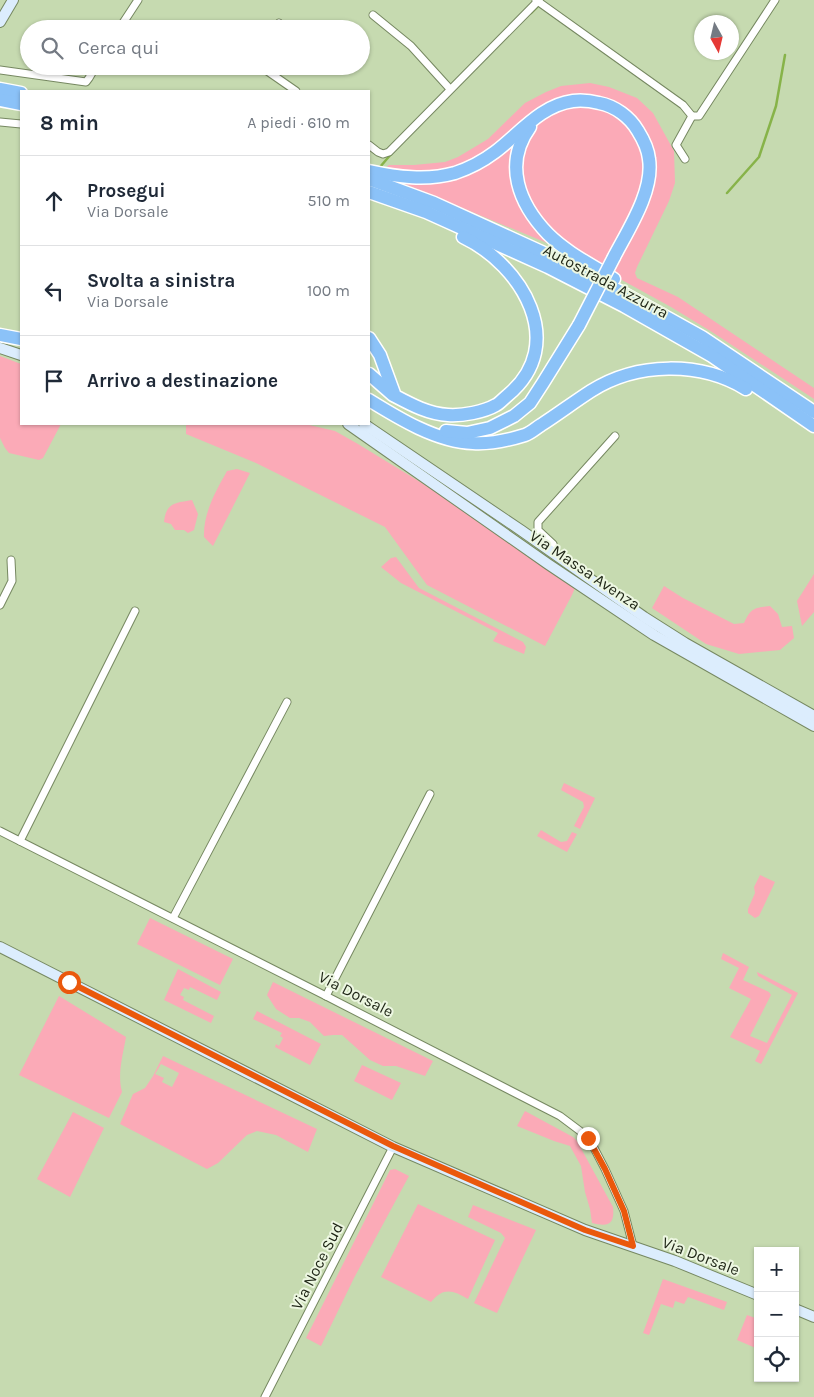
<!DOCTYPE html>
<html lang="it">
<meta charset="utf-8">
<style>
:root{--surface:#fff;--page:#f6f6f7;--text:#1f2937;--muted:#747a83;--line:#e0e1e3}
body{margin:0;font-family:Karla,sans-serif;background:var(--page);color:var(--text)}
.controls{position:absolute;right:15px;bottom:15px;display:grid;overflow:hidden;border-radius:0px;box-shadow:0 1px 4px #0004}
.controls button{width:45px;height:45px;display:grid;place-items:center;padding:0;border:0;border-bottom:1px solid var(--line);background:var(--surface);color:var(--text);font:25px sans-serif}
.compass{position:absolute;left:694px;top:15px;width:45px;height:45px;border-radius:50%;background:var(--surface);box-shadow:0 1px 4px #0004;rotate:172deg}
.stop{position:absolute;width:15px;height:15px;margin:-11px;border:4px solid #ea580c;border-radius:50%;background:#fff}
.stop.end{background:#ea580c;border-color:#fff;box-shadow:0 1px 5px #0008}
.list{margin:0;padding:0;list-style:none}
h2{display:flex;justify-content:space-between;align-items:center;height:65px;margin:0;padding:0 20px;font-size:21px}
h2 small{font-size:16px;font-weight:400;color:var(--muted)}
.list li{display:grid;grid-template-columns:32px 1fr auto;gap:15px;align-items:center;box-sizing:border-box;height:90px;padding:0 20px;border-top:1px solid var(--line)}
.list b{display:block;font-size:19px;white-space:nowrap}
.list p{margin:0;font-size:16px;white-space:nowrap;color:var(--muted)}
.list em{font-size:16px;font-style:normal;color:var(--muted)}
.icon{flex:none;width:28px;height:28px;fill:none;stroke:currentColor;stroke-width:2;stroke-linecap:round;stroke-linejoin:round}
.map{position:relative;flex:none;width:814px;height:1397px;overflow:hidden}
.search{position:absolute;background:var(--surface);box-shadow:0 1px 4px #0004;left:20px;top:20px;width:350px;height:55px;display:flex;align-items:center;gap:12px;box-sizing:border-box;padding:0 18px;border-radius:28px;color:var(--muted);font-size:19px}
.panel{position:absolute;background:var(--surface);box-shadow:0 1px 4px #0004;left:20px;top:90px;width:350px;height:335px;border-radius:0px}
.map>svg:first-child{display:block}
.green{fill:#fbaab7;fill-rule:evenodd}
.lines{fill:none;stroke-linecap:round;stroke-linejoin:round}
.stream{stroke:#87b349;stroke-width:2.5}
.street-casing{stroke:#768861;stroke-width:9}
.secondary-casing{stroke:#768861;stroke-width:12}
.highway-casing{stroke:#fff;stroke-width:15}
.street{stroke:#fff;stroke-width:7}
.secondary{stroke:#dcedfd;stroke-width:10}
.highway{stroke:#8bc2f8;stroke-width:12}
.highway-bridge-casing{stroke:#fff;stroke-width:15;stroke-linecap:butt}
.highway-bridge{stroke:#8bc2f8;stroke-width:12}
.route{stroke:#ea580c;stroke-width:6}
.labels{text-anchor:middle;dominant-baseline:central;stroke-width:4;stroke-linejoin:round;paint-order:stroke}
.street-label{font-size:16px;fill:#1e2516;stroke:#edf7e2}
</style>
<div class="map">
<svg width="814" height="1397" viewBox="0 0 814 1397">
<rect width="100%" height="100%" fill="#c6dab0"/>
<g class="green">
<polygon points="590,83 609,87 637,98 653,113 674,151 675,183 669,201 637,267 635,273 637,278 678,297 814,388 814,399 712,332 671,307 611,274 649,198 644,131 577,96 472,161 441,172 382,171 389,165 414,165 445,162 458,157 488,139 525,103 546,92 561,86"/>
<polygon points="594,106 620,117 639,141 646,169 640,196 602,268 553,234 526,197 519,166 527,136 536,125 552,113 567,107"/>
<polygon points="517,138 511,169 552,245 402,183 432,180"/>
<polygon points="0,356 21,364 21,424 61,424 43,458 39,460 9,453 5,448 0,438"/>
<polygon points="177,424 305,424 335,431 358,444 425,485 575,588 572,595 545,646 427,585 385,527 256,463 186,434 186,425"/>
<path d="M237 469 250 473 213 546 204 537C203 513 216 491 227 471Z"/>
<path d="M192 500 198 514 194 530 188 533 184 530H175L171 524 164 522C166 502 176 503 192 500Z"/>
<polygon points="396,557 419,588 523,642 526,647 524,654 493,641 498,633 401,583 381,567 391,558"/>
<polygon points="814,574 814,612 802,626 797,601"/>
<path d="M664 586 683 598 734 624 744 623C751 608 754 608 770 606L778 614 782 627 792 626 794 638 780 650 739 654 706 644 652 608Z"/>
<polygon points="564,783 595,798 580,829 574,826 584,807 583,802 561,790"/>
<polygon points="541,830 561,842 567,841 572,832 577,834 567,852 537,836"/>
<polygon points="760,875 775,882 759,916 755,918 748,913 748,909 755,893 754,887"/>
<polygon points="150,918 233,959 220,985 137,944"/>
<polygon points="723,953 749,967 743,980 769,992 771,995 750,1036 767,1043 792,995 758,976 757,972 798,993 761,1064 755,1061 760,1051 730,1037 751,999 729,988 739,968 721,959"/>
<polygon points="178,969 221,992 217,1000 190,987 189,990 184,988 180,995 184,997 183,1000 214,1016 211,1023 164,1000"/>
<polygon points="273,982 433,1061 425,1076 396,1066 383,1066 370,1060 342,1035 333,1035 324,1036 310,1022 299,1018 290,1018 276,1009 267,995"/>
<path d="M59 996 126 1037C123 1055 117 1074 122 1092L109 1118 19 1075Z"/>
<polygon points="257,1011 321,1044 310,1065 275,1047 276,1044 279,1046 283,1038 280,1036 282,1033 253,1019"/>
<path d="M163 1056 317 1129 308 1152 276 1135 257 1131 247 1135 218 1163 207 1169 120 1124 133 1094 145 1088 153 1076ZM161 1064 179 1073 172 1087 162 1082 164 1078 155 1074Z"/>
<polygon points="362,1065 401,1083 392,1100 354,1081"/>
<path d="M525 1111 573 1137 577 1141 613 1207C615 1225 608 1227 592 1223L590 1209 585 1192 581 1166 570 1146 554 1141 517 1126Z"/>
<polygon points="73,1112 104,1128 70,1197 37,1179"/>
<polygon points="395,1169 409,1176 354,1278 321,1346 306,1338 390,1170"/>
<path d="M418 1204 495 1240 468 1299C453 1290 443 1287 431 1302L381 1277Z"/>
<polygon points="473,1205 536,1230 497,1313 474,1303 505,1238 501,1233 468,1217"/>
<polygon points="663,1279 727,1302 724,1310 688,1297 684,1304 675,1301 673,1308 661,1304 649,1335 643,1333"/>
<polygon points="747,1315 758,1319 758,1349 737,1340"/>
</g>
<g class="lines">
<g class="stream">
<polyline points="531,13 537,7"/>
<polyline points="380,167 392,153"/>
<polyline points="727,193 759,157 776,106 785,55"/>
</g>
<defs>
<g id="street">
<polyline points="536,0 683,105 692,116 676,145 685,159"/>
<polyline points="373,15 411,46 450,89"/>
<polyline points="119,29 138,0"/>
<polyline points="275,29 279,23"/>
<polyline points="260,66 296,91"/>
<polyline points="0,70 86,82 89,78 96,66"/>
<polyline points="692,116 699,116 775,0"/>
<polyline points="0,122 21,124"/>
<polyline points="369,145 378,152 383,154 389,152 539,0"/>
<polyline points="558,556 553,544 538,530 538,522 615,436"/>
<polyline points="0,605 12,581 11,560"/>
<polyline points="0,831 326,996 560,1116 580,1131 593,1146 605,1169 624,1211 633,1246"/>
<polyline points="20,841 135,611"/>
<polyline points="173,918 287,702"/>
<polyline points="326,996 430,794"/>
<polyline points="265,1397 393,1147"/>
</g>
<g id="secondary">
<polyline points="0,22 13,0"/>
<polyline points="0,348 21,355"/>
<polyline points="348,424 548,564 654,635 814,726"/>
<polyline points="364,424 522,531 644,617 685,643 814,716"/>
<polyline points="0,947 393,1147 585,1230 675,1261 758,1295"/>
<polyline points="795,1309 814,1317"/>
</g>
<g id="highway">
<polyline points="0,89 21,93"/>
<polyline points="0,100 21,104"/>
<path d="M530 127C503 164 519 204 548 234 567 253 592 265 614 279"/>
<path d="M369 171C397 177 427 181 455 173 470 168 483 161 495 152 519 134 541 105 573 101 582 100 591 101 599 103 615 106 630 117 638 131 643 139 648 149 649 159 654 191 628 230 614 257"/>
<polyline points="369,179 434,203 557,259 621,292 702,337 814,412"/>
<polyline points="369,192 426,212 548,267 624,306 712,356 814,426"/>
<polyline points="0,335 21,339"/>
<path d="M369 338 380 355 395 396C412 405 429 414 448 415 462 416 484 412 496 405 500 403 504 398 508 395 569 344 522 265 463 237"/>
<polyline points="369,374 393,395"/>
<path d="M369 400C398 418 437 442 473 443 489 444 509 440 525 435 531 433 536 428 541 425 558 414 574 402 591 391 637 362 700 361 746 389"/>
<polyline points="446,431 467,433 490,428 514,416 530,403 543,383 579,325"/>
</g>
</defs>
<use href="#street" class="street-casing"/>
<use href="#secondary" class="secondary-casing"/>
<use href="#highway" class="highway-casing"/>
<use href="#street" class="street"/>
<use href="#secondary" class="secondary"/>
<use href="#highway" class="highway"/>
<defs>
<polyline id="highway-bridge" points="579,325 614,257"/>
</defs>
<use href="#highway-bridge" class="highway-bridge-casing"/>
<use href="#highway-bridge" class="highway-bridge"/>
</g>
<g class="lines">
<polyline class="route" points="69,982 393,1146 585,1230 633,1246 624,1211 605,1169 588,1138"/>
</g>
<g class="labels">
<g class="street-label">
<text transform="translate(606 281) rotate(28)">Autostrada Azzurra</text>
<text transform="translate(585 570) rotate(34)">Via Massa Avenza</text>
<text transform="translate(356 994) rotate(27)">Via Dorsale</text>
<text transform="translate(701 1256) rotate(21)">Via Dorsale</text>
<text transform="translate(317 1266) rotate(-63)">Via Noce Sud</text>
</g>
</g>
</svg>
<div class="controls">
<button>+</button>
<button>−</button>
<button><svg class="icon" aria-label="locate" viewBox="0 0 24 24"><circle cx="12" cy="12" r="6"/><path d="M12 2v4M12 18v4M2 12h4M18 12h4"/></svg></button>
</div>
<svg class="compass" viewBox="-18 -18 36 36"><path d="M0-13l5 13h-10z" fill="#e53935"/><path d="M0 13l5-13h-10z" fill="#747a83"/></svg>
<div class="stop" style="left:69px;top:982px"></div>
<div class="stop end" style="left:588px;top:1138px"></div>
<div class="search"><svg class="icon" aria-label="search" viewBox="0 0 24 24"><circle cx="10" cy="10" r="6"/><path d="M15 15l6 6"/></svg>Cerca qui</div>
<section class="panel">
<h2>8 min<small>A piedi · 610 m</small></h2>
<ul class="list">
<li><svg class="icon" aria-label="ahead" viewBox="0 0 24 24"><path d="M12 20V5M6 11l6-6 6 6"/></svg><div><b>Prosegui</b><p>Via Dorsale</p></div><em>510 m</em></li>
<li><svg class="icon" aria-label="left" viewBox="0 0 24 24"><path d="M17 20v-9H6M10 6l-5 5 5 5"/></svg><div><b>Svolta a sinistra</b><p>Via Dorsale</p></div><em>100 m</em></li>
<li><svg class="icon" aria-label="arrive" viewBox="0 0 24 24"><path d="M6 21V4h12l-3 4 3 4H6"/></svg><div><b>Arrivo a destinazione</b></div></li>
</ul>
</section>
</div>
